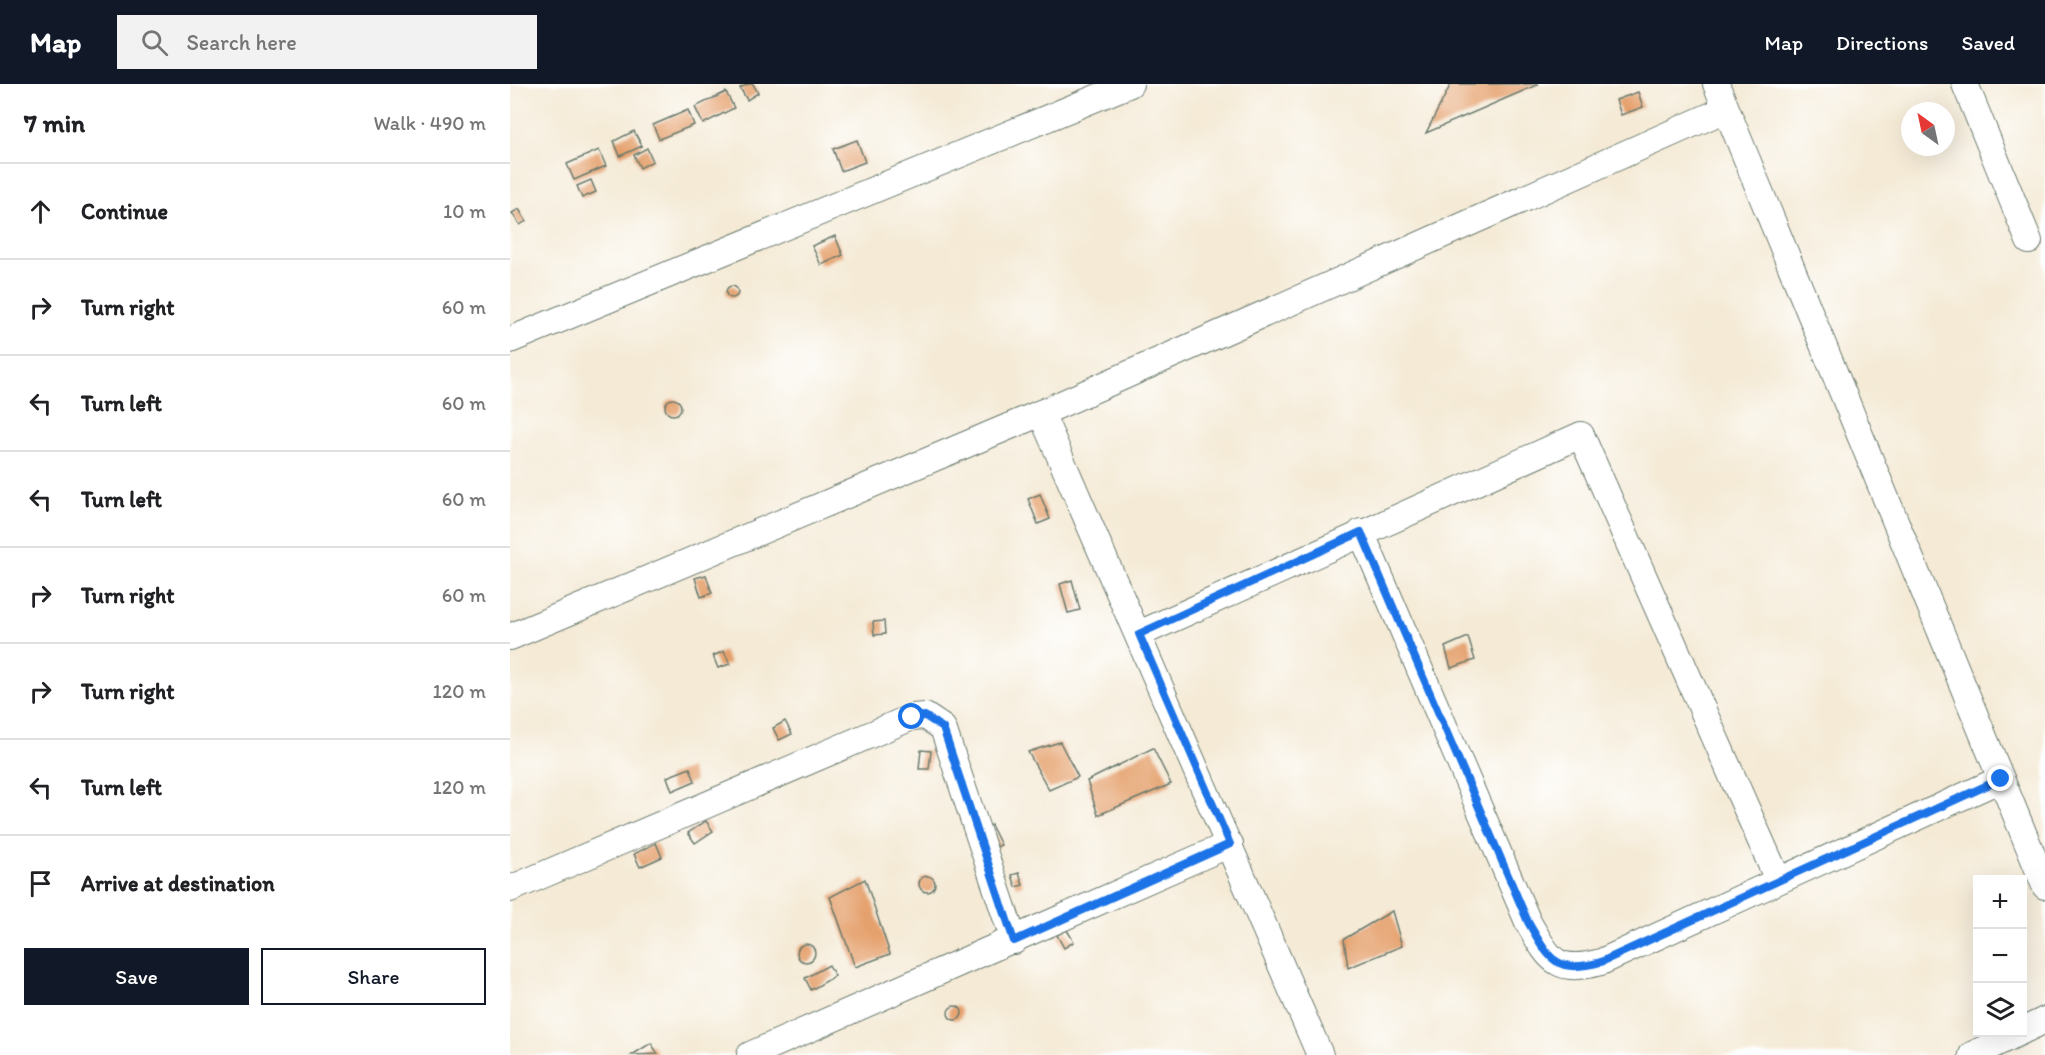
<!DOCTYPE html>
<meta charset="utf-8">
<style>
:root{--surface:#fff;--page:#f2f2f2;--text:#202124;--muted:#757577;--line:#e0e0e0;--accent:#111827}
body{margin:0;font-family:Itim,sans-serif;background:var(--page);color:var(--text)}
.controls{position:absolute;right:18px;bottom:18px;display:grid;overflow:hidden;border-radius:0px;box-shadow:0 6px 24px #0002}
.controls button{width:54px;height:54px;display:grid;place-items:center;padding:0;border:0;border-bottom:2px solid var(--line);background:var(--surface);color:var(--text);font:30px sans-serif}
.compass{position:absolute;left:1391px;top:18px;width:54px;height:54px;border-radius:50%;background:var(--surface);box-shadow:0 6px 24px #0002;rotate:327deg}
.stop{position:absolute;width:18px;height:18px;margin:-14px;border:4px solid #1a73e8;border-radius:50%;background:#fff}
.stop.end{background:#1a73e8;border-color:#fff;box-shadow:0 2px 6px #0008}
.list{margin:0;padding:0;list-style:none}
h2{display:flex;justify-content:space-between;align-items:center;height:78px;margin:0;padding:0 24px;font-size:26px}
h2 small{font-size:20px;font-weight:400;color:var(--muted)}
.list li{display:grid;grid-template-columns:39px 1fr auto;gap:18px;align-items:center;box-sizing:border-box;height:96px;padding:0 24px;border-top:2px solid var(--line)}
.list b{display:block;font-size:22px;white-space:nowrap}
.list em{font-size:20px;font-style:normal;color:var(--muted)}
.actions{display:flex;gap:12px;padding:18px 24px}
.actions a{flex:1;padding:14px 0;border:2px solid var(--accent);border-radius:0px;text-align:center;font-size:21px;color:var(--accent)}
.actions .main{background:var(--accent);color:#fff}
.icon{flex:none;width:33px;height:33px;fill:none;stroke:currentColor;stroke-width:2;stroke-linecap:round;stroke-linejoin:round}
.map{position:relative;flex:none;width:1535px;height:971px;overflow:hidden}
header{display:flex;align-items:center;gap:36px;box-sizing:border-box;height:84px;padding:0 30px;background:var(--accent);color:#fff}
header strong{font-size:28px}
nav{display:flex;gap:33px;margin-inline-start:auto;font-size:21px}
.search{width:420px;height:54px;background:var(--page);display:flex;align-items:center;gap:15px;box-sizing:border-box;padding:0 21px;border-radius:0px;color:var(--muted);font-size:22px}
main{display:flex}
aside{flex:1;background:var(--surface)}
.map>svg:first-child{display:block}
.building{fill:#e5a16d}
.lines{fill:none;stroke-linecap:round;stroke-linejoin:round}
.minor-casing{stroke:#6a7a6d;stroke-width:28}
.minor{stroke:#fff;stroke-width:26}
.route{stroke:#1a73e8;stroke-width:8}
</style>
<header>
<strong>Map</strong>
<div class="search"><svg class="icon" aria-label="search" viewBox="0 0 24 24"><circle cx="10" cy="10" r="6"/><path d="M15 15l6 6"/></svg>Search here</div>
<nav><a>Map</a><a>Directions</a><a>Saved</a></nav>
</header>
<main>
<aside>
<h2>7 min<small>Walk · 490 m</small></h2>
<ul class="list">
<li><svg class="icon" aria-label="ahead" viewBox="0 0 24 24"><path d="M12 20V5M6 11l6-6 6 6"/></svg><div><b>Continue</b></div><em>10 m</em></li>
<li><svg class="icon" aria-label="right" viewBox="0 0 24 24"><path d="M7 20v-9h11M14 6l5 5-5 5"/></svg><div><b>Turn right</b></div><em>60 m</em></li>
<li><svg class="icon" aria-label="left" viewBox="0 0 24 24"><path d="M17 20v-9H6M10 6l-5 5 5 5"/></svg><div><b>Turn left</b></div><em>60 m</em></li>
<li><svg class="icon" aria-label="left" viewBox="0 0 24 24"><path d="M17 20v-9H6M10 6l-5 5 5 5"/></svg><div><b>Turn left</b></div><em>60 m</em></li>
<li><svg class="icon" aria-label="right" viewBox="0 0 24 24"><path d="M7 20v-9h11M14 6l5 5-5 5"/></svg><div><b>Turn right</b></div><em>60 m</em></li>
<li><svg class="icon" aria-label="right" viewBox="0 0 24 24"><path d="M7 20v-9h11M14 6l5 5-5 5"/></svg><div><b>Turn right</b></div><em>120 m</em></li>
<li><svg class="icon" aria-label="left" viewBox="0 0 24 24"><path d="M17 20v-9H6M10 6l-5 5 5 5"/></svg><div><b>Turn left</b></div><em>120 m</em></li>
<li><svg class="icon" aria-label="arrive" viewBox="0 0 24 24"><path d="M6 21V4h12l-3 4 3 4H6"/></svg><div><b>Arrive at destination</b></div></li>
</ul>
<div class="actions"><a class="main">Save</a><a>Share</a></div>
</aside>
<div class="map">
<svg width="1535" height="971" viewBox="0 0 1535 971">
<rect width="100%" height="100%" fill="#fff"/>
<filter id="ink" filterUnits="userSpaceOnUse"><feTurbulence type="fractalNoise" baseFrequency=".0167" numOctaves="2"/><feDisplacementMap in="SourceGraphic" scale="12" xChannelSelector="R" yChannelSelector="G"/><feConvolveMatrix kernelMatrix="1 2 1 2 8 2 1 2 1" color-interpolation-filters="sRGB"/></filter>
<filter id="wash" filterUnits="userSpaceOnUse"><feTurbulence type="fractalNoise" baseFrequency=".008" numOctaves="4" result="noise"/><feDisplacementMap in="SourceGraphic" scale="24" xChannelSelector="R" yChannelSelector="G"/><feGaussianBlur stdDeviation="1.35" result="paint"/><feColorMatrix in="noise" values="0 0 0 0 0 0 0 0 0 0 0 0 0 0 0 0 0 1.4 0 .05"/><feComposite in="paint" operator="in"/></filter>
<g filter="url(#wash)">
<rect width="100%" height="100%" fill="#f4ead6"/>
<g id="blocks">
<g class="building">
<polygon points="238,0 243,0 248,9 237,16 230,4"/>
<polygon points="941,0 1029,0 916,49"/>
<polygon points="216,8 224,24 193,40 185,23"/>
<polygon points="1128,8 1133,23 1111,31 1106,16"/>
<polygon points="178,26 184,41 149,55 143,41"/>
<polygon points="124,47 132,62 110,72 104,57"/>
<polygon points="347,56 355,78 331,87 323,65"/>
<polygon points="137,64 143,77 130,84 124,71"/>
<polygon points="89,66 96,82 64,96 57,80"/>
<polygon points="81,96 86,108 72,114 67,102"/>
<polygon points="9,125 16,137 10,141 2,129"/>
<polygon points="325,152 333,171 311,181 302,162"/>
<circle cx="222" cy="208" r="6"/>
<circle cx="163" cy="323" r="8"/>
<polygon points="530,410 540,435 528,440 518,415"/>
<polygon points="196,491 202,509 191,513 185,494"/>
<polygon points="562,496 570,526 558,529 550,500"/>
<polygon points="374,537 375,550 364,551 363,538"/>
<polygon points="958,553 965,576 941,584 935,563"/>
<polygon points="214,567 220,580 208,584 203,572"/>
<polygon points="275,637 282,650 269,656 263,644"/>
<polygon points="550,658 568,693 539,706 518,668"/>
<polygon points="643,664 661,700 588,731 577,697"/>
<polygon points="411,666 421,667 419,685 409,685"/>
<polygon points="180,684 185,697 162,707 157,693"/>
<polygon points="196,737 203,747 185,759 178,749"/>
<polygon points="481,741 491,761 479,767 469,747"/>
<polygon points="146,759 152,773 130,783 124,770"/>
<polygon points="509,789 513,801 506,803 502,791"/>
<circle cx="417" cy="800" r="8"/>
<polygon points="355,795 380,870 345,883 320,813"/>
<polygon points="882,827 892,862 838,884 834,855"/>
<polygon points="557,846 564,858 554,864 547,851"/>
<circle cx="296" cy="869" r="9"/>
<polygon points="319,881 325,892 301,906 295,894"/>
<circle cx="445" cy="929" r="7"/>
<polygon points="141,959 148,970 122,971"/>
</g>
</g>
</g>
<g filter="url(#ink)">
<use href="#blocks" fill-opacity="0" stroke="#6a7a6d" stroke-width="1.5"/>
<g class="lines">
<defs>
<g id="minor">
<polyline points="1206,0 1535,802"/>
<polyline points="1455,0 1519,157"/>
<polyline points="0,256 620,0"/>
<polyline points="531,329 810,971"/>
<path d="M851 448 1018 838C1040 876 1045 890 1091 878L1491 695"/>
<polyline points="629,550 1071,351 1268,796"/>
<polyline points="0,553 531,329 1216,25"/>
<polyline points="0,805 402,633 415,632 433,644 504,857"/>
<polyline points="1512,947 1535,936"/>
<polyline points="240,971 720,760"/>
<polyline points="1462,971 1510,948"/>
</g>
</defs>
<use href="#minor" class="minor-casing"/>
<use href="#minor" class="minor"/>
</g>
</g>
<g class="lines" filter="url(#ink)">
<path class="route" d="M402 633 415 632 433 644 504 857 720 760 629 550 851 448 1018 838C1040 876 1045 890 1091 878L1491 695"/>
</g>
</svg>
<div class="controls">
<button>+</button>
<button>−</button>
<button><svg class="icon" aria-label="layers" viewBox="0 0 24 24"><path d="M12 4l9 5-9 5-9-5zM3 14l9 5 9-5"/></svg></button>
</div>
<svg class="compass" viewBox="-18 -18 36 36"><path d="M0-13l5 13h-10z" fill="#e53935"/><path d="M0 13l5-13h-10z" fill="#757577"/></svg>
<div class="stop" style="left:402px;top:633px"></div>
<div class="stop end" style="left:1491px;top:695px"></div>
</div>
</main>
